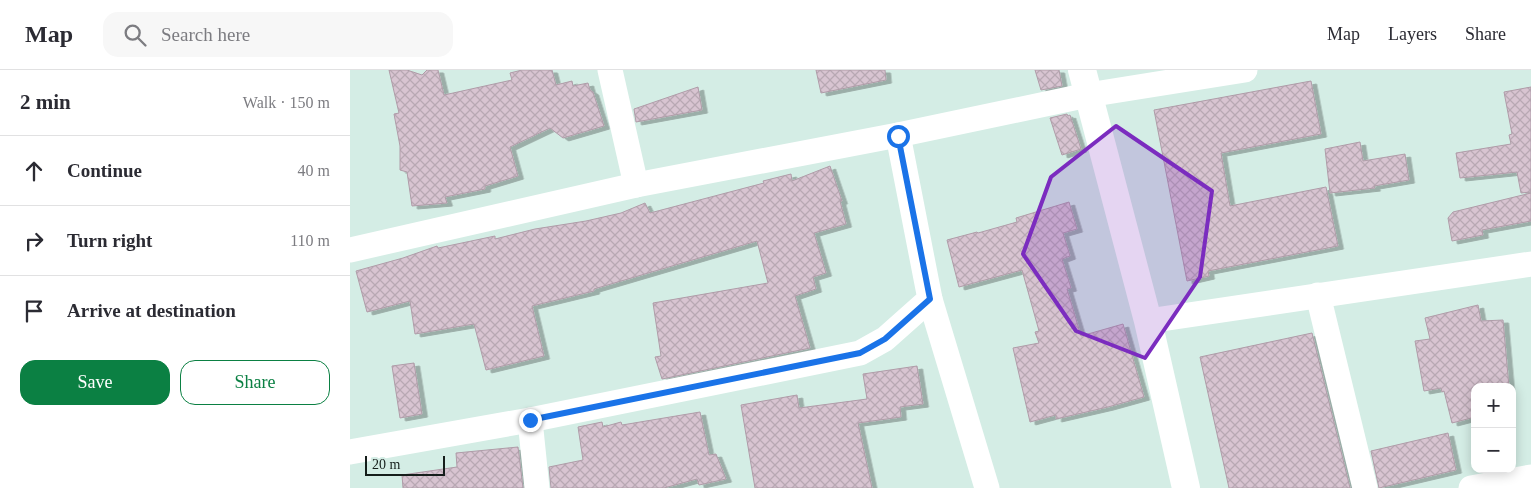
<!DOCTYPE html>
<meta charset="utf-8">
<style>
:root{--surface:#fff;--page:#f7f7f7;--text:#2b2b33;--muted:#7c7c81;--line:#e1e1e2;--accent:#0b8043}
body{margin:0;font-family:Georgia,serif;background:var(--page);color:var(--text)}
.controls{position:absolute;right:15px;bottom:15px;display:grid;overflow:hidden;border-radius:10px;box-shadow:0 2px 12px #0003}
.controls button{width:45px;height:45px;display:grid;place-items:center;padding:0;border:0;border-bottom:1px solid var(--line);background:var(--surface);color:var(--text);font:25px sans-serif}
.scale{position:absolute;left:15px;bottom:12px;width:80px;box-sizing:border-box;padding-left:5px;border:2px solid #151e1b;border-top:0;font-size:14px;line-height:18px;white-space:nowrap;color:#151e1b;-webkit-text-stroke:4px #d4ede5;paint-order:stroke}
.stop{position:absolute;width:15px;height:15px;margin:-11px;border:4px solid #1a73e8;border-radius:50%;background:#fff}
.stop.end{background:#1a73e8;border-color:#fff;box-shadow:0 1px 5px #0008}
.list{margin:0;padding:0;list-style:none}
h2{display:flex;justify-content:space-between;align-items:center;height:65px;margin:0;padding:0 20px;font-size:21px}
h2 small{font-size:16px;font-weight:400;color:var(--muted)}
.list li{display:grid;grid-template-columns:32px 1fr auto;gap:15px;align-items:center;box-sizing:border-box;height:70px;padding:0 20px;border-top:1px solid var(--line)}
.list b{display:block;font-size:19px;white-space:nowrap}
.list em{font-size:16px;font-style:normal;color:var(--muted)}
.actions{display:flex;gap:10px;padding:15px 20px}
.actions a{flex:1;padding:11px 0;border:1px solid var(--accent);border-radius:15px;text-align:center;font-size:18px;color:var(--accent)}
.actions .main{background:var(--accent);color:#fff}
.icon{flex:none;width:28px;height:28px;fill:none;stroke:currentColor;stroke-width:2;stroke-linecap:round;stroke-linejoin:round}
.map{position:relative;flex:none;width:1181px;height:418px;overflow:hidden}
header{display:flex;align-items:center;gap:30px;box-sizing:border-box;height:70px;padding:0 25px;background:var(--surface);border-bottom:1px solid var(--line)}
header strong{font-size:24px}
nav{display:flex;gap:28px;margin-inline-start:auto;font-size:18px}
.search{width:350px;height:45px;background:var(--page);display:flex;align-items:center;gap:12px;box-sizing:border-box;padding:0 18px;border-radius:15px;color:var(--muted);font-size:19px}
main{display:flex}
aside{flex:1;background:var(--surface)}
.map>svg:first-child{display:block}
.building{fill:url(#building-cross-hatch);stroke:#af9ca8;filter:url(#shadow)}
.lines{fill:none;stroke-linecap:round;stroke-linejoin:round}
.street{stroke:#fff;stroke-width:25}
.secondary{stroke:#fff;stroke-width:28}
.route{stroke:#1a73e8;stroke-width:6}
.marked{fill:#7b2cbf;fill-opacity:0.2;stroke:#7b2cbf;stroke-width:4;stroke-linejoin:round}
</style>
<header>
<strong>Map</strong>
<div class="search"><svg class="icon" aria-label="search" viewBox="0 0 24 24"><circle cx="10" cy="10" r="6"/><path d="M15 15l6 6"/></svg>Search here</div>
<nav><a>Map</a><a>Layers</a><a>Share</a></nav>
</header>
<main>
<aside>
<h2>2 min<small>Walk · 150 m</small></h2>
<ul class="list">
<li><svg class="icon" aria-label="ahead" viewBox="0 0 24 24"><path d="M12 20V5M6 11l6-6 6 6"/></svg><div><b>Continue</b></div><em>40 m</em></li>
<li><svg class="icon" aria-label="right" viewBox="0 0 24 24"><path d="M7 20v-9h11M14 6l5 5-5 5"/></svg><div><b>Turn right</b></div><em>110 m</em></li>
<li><svg class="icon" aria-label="arrive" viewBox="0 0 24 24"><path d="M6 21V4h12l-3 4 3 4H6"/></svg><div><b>Arrive at destination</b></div></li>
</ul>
<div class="actions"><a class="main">Save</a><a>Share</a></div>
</aside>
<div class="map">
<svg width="1181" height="418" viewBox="0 0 1181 418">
<defs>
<pattern id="building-cross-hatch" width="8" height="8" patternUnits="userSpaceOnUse" patternTransform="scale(1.25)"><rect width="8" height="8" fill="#d8c4d1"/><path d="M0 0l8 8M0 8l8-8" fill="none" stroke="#b8a8b3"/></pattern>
<filter id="shadow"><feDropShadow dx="5.5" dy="3" stdDeviation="0" flood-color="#0004"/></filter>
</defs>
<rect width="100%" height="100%" fill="#d4ede5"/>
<g class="building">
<polygon points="39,0 57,0 72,5 77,0 88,0 94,25 162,10 160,3 172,0 202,0 206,15 222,11 223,16 238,13 240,20 243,22 254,56 213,68 200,58 160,77 168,106 135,116 135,119 95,127 97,133 62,136 57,102 50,100 50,76 44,44 49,43"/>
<polygon points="466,0 535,0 536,10 471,23"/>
<polygon points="685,0 709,0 712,16 691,20"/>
<polygon points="961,11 971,64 871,83 880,136 976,117 988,176 858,201 859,206 837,211 804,40"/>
<polygon points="348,17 352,40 286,52 284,39"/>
<polygon points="1181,17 1181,122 1171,123 1167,102 1110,108 1106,83 1161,74 1159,65 1162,64 1154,22"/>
<polygon points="717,44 718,46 720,45 731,79 712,85 700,48"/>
<polygon points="1010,72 1013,91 1055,84 1059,110 1024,116 1025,118 980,123 975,79"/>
<polygon points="480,96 492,131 490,131 496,154 464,163 476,203 463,207 466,219 445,226 460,278 312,309 305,287 311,286 303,233 418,213 407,171 244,219 244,221 182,236 194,286 136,300 124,254 65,264 60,231 17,242 6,201 53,188 87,176 88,178 145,166 145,169 185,159 236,151 271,143 295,133 300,143 414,113 413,111 441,104 442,111"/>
<polygon points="1181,123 1181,151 1132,160 1133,165 1102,171 1098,148 1103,142"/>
<polygon points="719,132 727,159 713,163 720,186 712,189 721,218 717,219 731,266 773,254 794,327 758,337 706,349 706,345 680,352 663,278 689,273 685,262 689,261 672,200 609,217 597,170 627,162 628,163 667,152 666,148"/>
<polygon points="1128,235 1131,251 1153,250 1159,317 1125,317 1125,347 1102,353 1094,321 1092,322 1091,318 1074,321 1065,271 1080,269 1075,248"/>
<polygon points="962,263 1000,418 879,418 850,287"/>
<polygon points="64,293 72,344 50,348 42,296"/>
<polygon points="567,296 573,334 550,337 551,347 508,353 522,418 405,418 391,335 447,325 449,338 517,329 513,304"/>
<polygon points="350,342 359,385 366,384 376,409 349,415 347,409 314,418 201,418 199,397 233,390 228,357 252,352 253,357 271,352 272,355"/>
<polygon points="1098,363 1106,400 1029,418 1021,381"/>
<polygon points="168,377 173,418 53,418 52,405 107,397 106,383"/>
</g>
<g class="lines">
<g class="street">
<polyline points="260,0 286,115"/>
<polyline points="0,180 286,115 548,65 738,25 895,0"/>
<polyline points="968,225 1015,418"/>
<polyline points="580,229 637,418"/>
<polyline points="798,251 1181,194"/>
<polyline points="180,350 187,418"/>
<polyline points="0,382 180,350 510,283 535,269 580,229 548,65"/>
<polyline points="1121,418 1181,407"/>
</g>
<polyline class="secondary" points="732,0 798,251 836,418"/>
</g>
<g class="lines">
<polyline class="route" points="180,350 510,283 535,269 580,229 548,66"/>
</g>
<path class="marked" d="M766 56 862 121 850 207 795 288 726 261 673 184 701 107Z"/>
</svg>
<div class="controls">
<button>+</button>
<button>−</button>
</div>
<div class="scale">20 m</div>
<div class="stop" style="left:548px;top:66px"></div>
<div class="stop end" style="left:180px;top:350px"></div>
</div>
</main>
